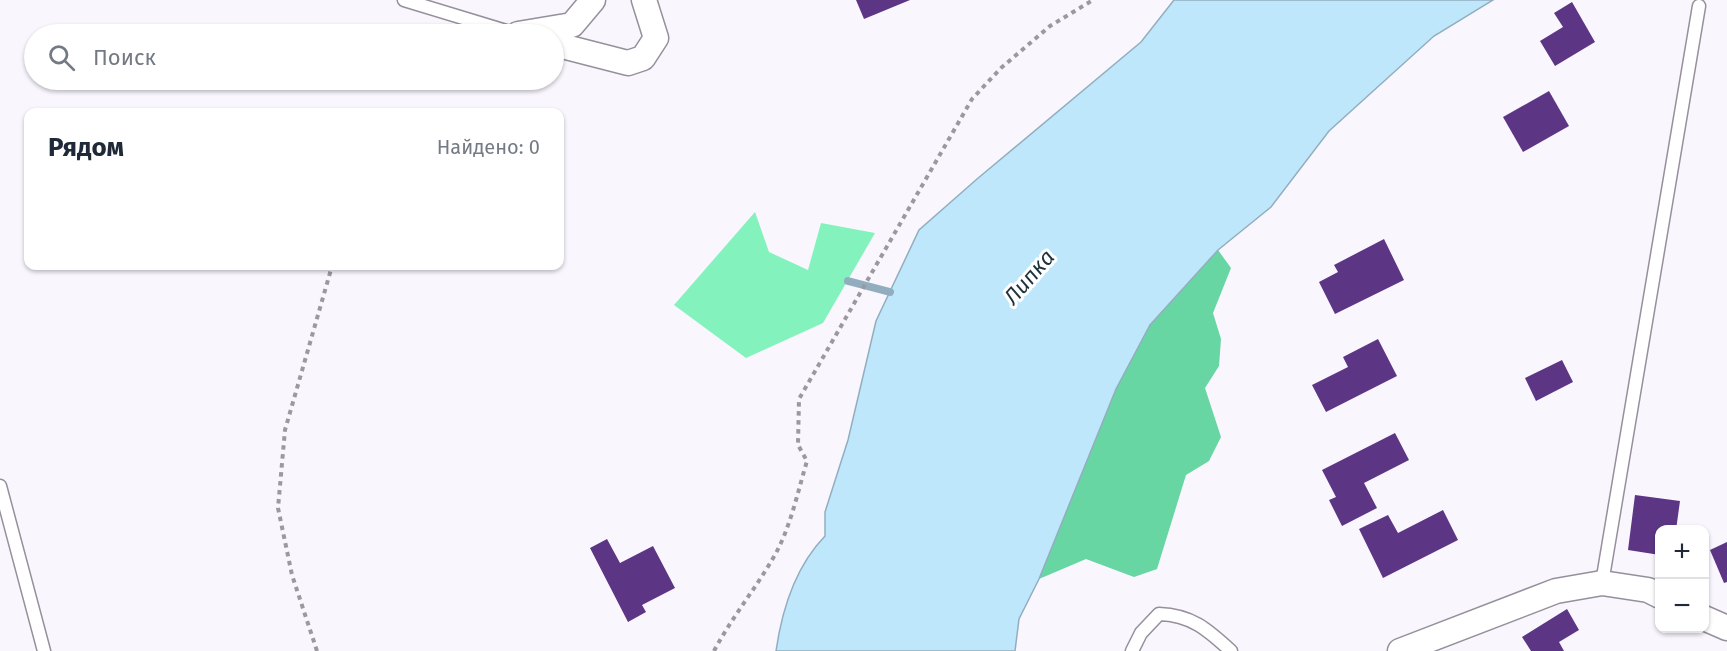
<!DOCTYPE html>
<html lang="ru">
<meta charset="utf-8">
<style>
:root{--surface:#fff;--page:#f6f6f7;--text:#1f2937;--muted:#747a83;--line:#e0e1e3}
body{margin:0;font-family:"Fira Sans",sans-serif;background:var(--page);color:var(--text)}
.controls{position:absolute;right:18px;bottom:18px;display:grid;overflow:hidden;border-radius:12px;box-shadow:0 2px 4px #0004}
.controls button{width:54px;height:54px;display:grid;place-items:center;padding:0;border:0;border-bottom:2px solid var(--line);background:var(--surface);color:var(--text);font:30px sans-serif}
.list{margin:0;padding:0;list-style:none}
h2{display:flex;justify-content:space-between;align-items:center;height:78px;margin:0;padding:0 24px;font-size:26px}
h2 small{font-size:20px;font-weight:400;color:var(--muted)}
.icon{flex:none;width:33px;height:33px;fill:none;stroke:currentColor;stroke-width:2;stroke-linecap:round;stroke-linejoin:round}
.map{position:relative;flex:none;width:1727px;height:651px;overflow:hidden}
.search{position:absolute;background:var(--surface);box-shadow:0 2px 4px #0004;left:24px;top:24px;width:540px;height:66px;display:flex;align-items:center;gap:15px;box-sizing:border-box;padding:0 21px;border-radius:33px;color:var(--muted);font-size:22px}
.panel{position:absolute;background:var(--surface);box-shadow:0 2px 4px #0004;left:24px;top:108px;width:540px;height:162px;border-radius:12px}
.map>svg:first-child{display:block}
.green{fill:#83f2bc}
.forest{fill:#67d6a2}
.water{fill:#bee7fb;stroke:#92aebe;stroke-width:1.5}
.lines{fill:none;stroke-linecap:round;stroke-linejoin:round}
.stream{stroke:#92aebe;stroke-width:8}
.building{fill:#5c3684}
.service-casing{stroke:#95909c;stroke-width:15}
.minor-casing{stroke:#95909c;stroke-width:27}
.path{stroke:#9b999f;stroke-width:4;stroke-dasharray:4.5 4.5;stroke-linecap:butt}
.service{stroke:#fff;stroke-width:12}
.minor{stroke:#fff;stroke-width:24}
.labels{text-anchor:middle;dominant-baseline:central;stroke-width:6;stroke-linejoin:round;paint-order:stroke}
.water-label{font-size:22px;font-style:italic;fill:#1d323b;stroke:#fff}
</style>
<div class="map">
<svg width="1727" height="651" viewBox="0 0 1727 651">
<rect width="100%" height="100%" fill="#f9f6fe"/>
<polygon class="green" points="755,212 769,252 808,270 821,223 875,233 823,323 746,358 674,305"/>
<polygon class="forest" points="1218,250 1231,268 1213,313 1221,339 1219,366 1205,388 1221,437 1209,461 1186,475 1157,569 1134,577 1086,559 1039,579 1116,389 1150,325"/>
<path class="water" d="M1174 0H1493L1434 36 1329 131 1271 207 1218 250 1150 325 1116 389 1039 579 1019 619 1015 651H776C782 609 795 567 825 536V512L848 440 876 321 919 230 977 179 1141 42Z"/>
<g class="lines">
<polyline class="stream" points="848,281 890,292"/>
</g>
<g class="building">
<polygon points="856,0 910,0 864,19"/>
<polygon points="1572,2 1595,42 1555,66 1540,41 1563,27 1554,13"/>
<polygon points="1549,91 1569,126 1523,152 1503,117"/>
<polygon points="1384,239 1404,280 1335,314 1319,282 1338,272 1334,265"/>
<polygon points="1378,339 1397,376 1326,412 1312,385 1348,367 1343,357"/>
<polygon points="1562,360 1573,382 1536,401 1525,378"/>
<polygon points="1395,433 1409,460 1364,483 1377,508 1342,526 1329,500 1336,497 1322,470"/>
<polygon points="1635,495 1680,501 1676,530 1660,530 1660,555 1628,550"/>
<polygon points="1443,510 1458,540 1383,578 1359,529 1388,515 1398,533"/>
<polygon points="607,539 620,563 653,546 675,588 642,605 646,612 628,622 590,548"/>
<polygon points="1727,542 1727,582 1724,583 1710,550"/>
<polygon points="1567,609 1579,630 1559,642 1564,651 1531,651 1522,637"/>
</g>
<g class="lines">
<defs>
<g id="service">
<polyline points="404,0 516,34"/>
<polyline points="0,486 44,651"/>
<polyline points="1602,583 1699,6"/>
<path d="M1132 651 1141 633 1159 614C1192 615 1208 630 1231 651"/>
</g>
<g id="minor">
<polyline points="518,34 572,25 593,0"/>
<polyline points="554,44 628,63 643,58 656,38 644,0"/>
<polyline points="1704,618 1727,628"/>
<polyline points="1400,651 1556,591 1602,583 1648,590 1660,596"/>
</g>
</defs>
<use href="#service" class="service-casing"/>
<use href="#minor" class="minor-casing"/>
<g class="path">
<polyline points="317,651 292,575 278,508 285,430 332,266"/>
<path d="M714 651C732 617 757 587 776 553 791 525 798 491 807 461L798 445 799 399 972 99 1001 68 1050 26 1093 0"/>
</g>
<use href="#service" class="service"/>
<use href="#minor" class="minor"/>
</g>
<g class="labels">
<g class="water-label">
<text transform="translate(1029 277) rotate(-49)">Липка</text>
</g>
</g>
</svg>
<div class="controls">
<button>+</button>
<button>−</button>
</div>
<div class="search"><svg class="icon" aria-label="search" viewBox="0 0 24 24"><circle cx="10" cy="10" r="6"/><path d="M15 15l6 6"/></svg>Поиск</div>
<section class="panel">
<h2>Рядом<small>Найдено: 0</small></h2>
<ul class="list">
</ul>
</section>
</div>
